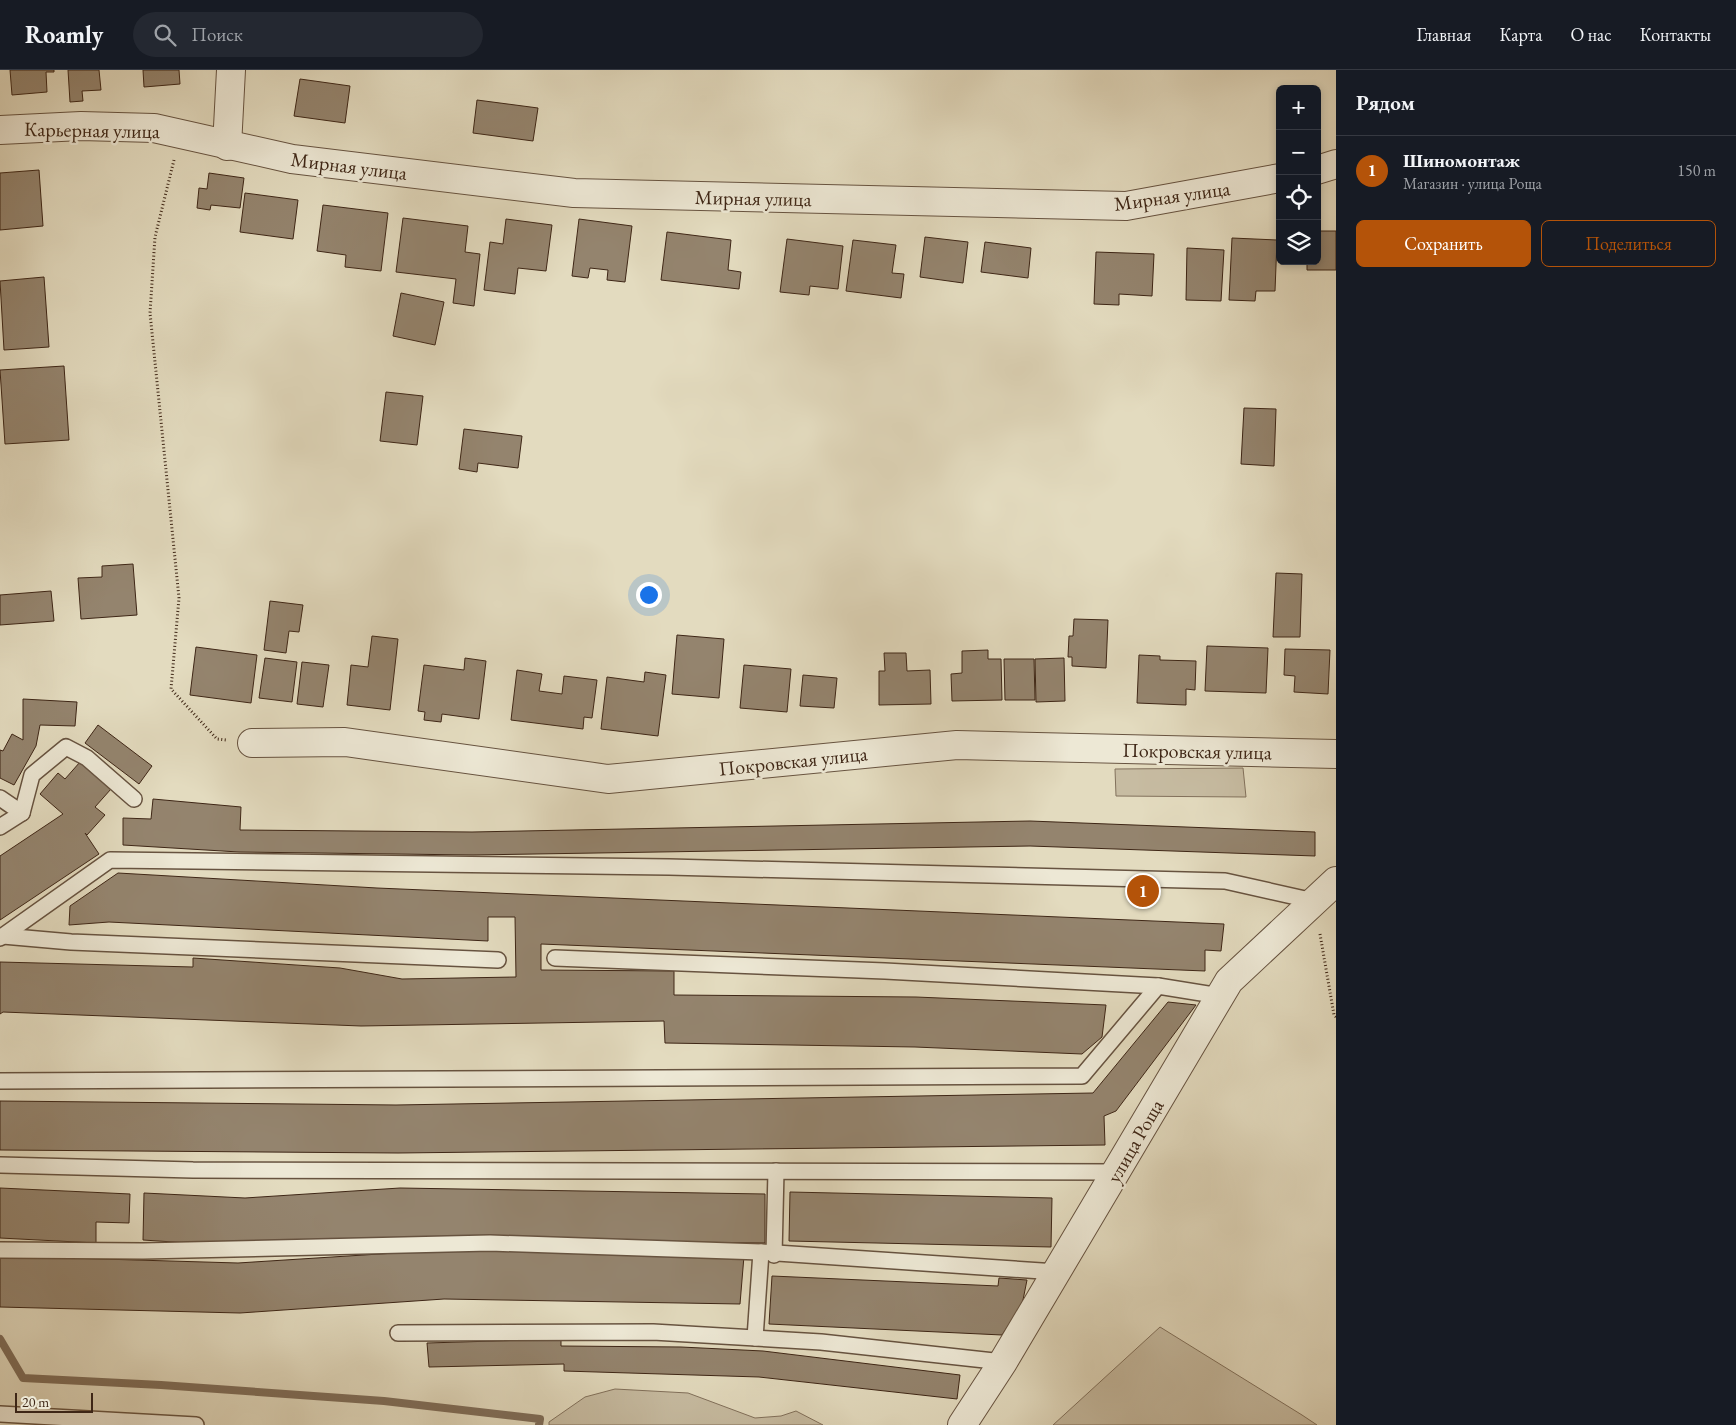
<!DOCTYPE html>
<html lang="ru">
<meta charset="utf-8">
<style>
:root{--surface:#171b24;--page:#242831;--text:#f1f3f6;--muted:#9ea1a6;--line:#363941;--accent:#b45309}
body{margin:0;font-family:"EB Garamond",serif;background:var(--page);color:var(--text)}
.controls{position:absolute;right:15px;top:15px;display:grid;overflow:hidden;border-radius:8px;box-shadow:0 2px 8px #0003}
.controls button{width:45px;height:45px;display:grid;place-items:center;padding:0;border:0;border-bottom:1px solid var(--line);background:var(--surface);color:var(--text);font:25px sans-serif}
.scale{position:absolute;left:15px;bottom:12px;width:78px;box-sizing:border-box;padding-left:5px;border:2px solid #3e2616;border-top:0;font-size:14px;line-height:18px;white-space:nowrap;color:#3e2616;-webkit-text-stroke:4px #ede8d5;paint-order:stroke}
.you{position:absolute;left:648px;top:524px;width:18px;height:18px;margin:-12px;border:4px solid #fff;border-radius:50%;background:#1a73e8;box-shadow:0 0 0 8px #1a73e833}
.badge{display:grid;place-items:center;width:32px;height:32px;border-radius:50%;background:var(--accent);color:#fff;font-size:16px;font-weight:700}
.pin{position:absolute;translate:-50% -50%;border:2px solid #fff;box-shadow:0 1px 5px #0006}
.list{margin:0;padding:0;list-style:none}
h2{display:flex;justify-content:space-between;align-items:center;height:65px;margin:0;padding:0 20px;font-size:21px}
h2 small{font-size:16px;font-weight:400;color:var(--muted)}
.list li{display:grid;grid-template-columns:32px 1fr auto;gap:15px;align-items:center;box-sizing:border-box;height:70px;padding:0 20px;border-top:1px solid var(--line)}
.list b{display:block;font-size:19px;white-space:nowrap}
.list p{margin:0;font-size:16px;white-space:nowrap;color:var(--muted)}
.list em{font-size:16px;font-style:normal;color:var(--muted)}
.actions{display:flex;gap:10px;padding:15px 20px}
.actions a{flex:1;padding:11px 0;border:1px solid var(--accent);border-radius:8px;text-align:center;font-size:18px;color:var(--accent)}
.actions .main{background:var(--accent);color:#fff}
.icon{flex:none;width:28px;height:28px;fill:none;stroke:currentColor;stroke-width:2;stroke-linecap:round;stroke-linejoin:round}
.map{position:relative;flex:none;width:1336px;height:1355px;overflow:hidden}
header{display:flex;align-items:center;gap:30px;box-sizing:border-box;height:70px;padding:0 25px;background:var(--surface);border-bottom:1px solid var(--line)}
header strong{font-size:24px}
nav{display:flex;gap:28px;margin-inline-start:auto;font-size:18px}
.search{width:350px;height:45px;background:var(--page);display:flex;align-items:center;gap:12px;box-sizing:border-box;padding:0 18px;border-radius:28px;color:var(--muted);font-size:19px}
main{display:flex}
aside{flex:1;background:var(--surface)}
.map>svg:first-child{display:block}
.green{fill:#c7bca2;stroke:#82715c}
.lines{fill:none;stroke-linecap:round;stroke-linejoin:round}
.stream{stroke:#7f6d59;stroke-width:8}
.building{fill:#94846e;stroke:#3e2616}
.service-casing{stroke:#675340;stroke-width:18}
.minor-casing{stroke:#675340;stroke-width:30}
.path{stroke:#3e2616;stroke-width:3;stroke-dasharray:1 2.5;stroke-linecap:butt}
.service{stroke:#ede8d5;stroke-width:15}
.minor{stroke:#ede8d5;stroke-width:28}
.labels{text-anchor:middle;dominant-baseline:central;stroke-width:5;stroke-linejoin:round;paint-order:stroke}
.street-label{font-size:20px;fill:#3e2616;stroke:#ede8d5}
</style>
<header>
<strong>Roamly</strong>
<div class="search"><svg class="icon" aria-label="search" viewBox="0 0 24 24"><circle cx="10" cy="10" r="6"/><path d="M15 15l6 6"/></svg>Поиск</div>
<nav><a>Главная</a><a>Карта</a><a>О нас</a><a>Контакты</a></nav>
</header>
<main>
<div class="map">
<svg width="1336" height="1355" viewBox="0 0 1336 1355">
<rect width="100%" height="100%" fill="#e3dbbf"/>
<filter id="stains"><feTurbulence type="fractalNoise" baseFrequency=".004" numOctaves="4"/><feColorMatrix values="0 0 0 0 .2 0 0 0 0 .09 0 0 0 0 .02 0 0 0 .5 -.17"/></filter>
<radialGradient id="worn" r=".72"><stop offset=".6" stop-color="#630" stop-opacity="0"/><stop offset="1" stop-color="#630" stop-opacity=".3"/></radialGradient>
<g class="green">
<polygon points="1243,698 1246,727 1116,726 1115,699"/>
<polygon points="1160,1257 1302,1345 1317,1355 1053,1355"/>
<polygon points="615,1319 688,1323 755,1348 781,1346 796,1341 823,1355 549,1355 549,1352 585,1327"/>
</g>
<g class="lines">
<polyline class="stream" points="0,1269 23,1308 161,1315 384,1331 540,1349 539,1355"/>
</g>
<g class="building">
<polygon points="10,0 54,0 54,2 46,2 47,22 12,25"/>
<polygon points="68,0 99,0 101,20 82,21 83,31 70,32"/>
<polygon points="143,0 179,0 180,14 144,17"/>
<polygon points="300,9 350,16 345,53 294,46"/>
<polygon points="477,30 538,38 533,71 473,63"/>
<polygon points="39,100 43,156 0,160 0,103"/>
<polygon points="209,103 244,108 240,138 211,135 210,140 197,138 199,118 207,119"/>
<polygon points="245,123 298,130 293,169 240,162"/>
<polygon points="323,135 388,143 381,201 345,197 346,185 317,181"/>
<polygon points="403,148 468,156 465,182 480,184 474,236 453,233 456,209 396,202"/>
<polygon points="506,149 552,155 546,201 518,198 515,224 484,220 490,172 503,174"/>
<polygon points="579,149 632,156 625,212 607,210 608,200 590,198 588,208 572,206"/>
<polygon points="1317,161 1336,161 1336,200 1307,200 1307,191 1317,191"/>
<polygon points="667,162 731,170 728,200 741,202 739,219 661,210"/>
<polygon points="925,167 968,172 963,213 920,207"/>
<polygon points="1232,168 1277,170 1275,221 1256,221 1255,231 1229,230"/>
<polygon points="787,169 843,176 838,219 810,216 809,225 780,222"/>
<polygon points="853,170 896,175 892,203 904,204 901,228 846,221"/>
<polygon points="985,172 1031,178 1028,208 981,202"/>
<polygon points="1187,178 1224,180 1221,231 1186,230"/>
<polygon points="1096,182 1154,184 1152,226 1119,224 1119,235 1094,234"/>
<polygon points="44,207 49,277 4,280 0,211"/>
<polygon points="401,223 444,232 435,275 393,266"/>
<polygon points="64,296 69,370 5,374 0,300"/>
<polygon points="386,322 423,326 417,375 380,371"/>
<polygon points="1244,338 1276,339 1274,396 1241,394"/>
<polygon points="464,359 522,366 518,398 478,393 477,402 459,399"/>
<polygon points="133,494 137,545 81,549 78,508 102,507 102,496"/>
<polygon points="1276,503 1302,504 1300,567 1273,567"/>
<polygon points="51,521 54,551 0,555 0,525"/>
<polygon points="270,531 303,535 299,562 289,561 286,583 264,580"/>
<polygon points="1074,549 1108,550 1106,598 1072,596 1072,587 1068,587 1069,566 1073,566"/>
<polygon points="677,565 724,569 719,628 672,624"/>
<polygon points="372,566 398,569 390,640 347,635 351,595 368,597"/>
<polygon points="1207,576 1268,578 1266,623 1205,621"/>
<polygon points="196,577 257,585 251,633 190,625"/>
<polygon points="1285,579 1330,580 1328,624 1294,622 1295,606 1284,605"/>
<polygon points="988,580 988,589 1001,589 1002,630 952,631 951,604 962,603 962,581"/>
<polygon points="884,583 906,583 907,601 930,600 931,634 879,635 879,601 885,601"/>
<polygon points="1139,585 1160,586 1160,590 1196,591 1195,620 1186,619 1186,635 1137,633"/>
<polygon points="265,588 297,592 292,632 259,628"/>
<polygon points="465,588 486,591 479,649 442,644 441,652 424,650 425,642 418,641 424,595 464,600"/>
<polygon points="1064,588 1065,631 1036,632 1035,589"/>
<polygon points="1004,589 1034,589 1035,630 1005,630"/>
<polygon points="302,592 329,595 323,637 297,634"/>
<polygon points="744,595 791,599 787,642 740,638"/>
<polygon points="517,600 542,604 539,621 562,624 564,606 597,610 592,648 584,647 583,659 511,650"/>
<polygon points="645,602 666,605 658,666 601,659 607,607 644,612"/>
<polygon points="803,605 837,608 834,638 800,636"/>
<polygon points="23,629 77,632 75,656 40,655 36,676 14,715 0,708 0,680 3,681 12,664 23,670"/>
<polygon points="98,655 152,696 139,714 85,673"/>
<polygon points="80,692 111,719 95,737 105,745 87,765 85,763 99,784 0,850 0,786 63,744 40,724 58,703 65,709"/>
<polygon points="153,729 241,737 240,760 472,762 1030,751 1315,762 1315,786 1030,776 473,785 239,782 123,775 123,748 151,749"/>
<polygon points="118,803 377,818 1224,854 1221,881 1205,880 1205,901 541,874 541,900 674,901 674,925 916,927 1106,935 1102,967 1082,984 915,977 665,973 664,951 361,956 3,942 0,944 0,892 193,897 193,888 340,898 402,909 516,907 515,847 488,847 488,871 109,852 69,855 70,836"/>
<polygon points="1168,932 1196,935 1116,1041 1104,1046 1105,1075 398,1083 0,1080 0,1031 396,1035 1093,1023"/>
<polygon points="0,1118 130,1124 129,1153 96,1152 96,1173 0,1168"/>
<polygon points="400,1118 765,1124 765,1173 399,1169 250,1177 143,1170 144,1123 245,1128"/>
<polygon points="790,1122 1052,1128 1051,1177 789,1171"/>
<polygon points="458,1179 744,1186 740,1234 444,1229 240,1243 0,1237 0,1186 238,1193"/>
<polygon points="772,1206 998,1216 999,1208 1027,1210 1022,1235 1002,1265 769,1254"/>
<polygon points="561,1269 561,1276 681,1277 763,1281 960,1305 957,1329 759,1307 564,1301 564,1294 429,1297 427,1273"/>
</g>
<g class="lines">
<defs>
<g id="service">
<polyline points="0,728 22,743 0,757"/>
<polyline points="22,743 32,705 66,677 87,688 134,729"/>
<polyline points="3,866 71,872 498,890"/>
<polyline points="0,868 110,790 669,797 1225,811 1314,831"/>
<polyline points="555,888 885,901 1158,916"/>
<polyline points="0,1011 1082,1006 1158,916 1220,926"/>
<polyline points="0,1095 193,1100 1116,1102"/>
<polyline points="0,1180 143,1181 490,1173 761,1182 1057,1202"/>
<polyline points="774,1185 776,1101"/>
<polyline points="398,1263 653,1262 821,1272 1003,1292"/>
<polyline points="755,1268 761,1182"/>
<polyline points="0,1344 196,1355"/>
</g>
<g id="minor">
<polyline points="0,60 81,56 154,58 292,89 574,123 1126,136 1280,108"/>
<polyline points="227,76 231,0"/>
<polyline points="1317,100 1336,94"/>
<polyline points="252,673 345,672 608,709 957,675 1336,684"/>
<polyline points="962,1355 1003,1292 1229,911 1336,811"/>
</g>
</defs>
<use href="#service" class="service-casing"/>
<use href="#minor" class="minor-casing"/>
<g class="path">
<polyline points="174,90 155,167 150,243 179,528 171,619 217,669 226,670"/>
<polyline points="1320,864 1334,945 1336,947"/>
</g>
<use href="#service" class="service"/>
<use href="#minor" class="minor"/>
</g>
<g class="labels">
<g class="street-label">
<text transform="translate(92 60) rotate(1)">Карьерная улица</text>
<text transform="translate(349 96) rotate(7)">Мирная улица</text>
<text transform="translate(1172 126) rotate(-8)">Мирная улица</text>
<text transform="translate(753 128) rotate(1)">Мирная улица</text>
<text transform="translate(1197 681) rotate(1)">Покровская улица</text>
<text transform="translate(793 691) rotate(-6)">Покровская улица</text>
<text transform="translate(1135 1071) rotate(-60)">улица Роща</text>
</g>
</g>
<rect width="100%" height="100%" filter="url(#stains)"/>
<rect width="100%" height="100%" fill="url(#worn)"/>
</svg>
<div class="controls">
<button>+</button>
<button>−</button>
<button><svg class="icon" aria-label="locate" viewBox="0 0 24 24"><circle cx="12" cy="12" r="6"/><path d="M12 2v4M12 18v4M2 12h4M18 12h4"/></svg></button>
<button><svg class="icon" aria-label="layers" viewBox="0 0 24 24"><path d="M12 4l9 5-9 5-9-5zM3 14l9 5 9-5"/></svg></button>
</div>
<div class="scale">20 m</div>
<div class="you"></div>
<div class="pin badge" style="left:1143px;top:821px">1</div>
</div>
<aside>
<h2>Рядом<small></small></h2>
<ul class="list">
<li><span class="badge">1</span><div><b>Шиномонтаж</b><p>Магазин · улица Роща</p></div><em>150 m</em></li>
</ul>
<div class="actions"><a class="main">Сохранить</a><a>Поделиться</a></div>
</aside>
</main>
